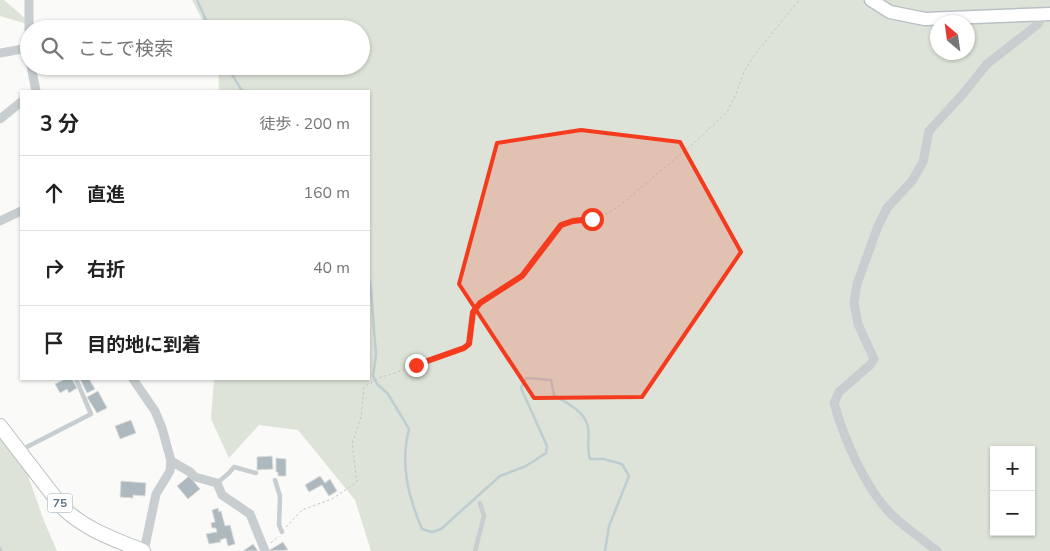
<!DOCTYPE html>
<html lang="ja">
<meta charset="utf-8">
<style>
:root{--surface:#fff;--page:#f6f6f6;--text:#222;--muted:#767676;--line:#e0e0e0}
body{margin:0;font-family:"Nunito Sans","Noto Sans JP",sans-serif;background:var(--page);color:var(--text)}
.controls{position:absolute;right:15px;bottom:15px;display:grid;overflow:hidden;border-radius:0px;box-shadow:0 1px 4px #0004}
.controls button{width:45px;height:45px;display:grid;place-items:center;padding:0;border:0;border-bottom:1px solid var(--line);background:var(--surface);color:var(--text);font:25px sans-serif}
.compass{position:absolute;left:930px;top:15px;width:45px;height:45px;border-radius:50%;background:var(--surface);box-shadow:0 1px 4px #0004;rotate:331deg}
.stop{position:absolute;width:15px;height:15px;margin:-11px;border:4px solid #f53b1d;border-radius:50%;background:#fff}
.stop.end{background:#f53b1d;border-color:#fff;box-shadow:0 1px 5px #0008}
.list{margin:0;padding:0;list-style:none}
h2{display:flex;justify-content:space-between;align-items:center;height:65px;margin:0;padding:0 20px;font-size:21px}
h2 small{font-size:16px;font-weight:400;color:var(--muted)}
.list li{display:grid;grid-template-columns:32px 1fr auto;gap:15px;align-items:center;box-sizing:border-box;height:75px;padding:0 20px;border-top:1px solid var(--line)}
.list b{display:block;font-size:19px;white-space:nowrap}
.list em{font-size:16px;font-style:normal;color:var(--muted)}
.icon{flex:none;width:28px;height:28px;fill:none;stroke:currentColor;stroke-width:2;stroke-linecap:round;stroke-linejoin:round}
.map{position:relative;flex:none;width:1050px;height:551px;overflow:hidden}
.search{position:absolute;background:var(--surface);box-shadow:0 1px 4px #0004;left:20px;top:20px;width:350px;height:55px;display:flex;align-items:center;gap:12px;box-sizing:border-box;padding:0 18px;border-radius:28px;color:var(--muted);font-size:19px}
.panel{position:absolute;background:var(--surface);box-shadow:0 1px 4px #0004;left:20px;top:90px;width:350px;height:290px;border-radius:0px}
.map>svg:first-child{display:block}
.green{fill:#dde3d8;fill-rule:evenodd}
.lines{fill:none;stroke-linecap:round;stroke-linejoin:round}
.stream{stroke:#becdd0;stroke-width:2.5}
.building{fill:#adb9be;stroke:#dcdcda}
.secondary-casing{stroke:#b9c1c5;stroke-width:15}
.primary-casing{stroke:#bac0c3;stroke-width:16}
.path{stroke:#c1c5c6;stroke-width:1;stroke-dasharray:2.5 2.5;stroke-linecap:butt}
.service{stroke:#c8cdd0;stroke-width:4.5}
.minor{stroke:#c8cdd0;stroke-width:9}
.secondary{stroke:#fff;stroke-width:12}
.primary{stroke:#fff;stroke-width:14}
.route{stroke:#f53b1d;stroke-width:6}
.marked{fill:#f53b1d;fill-opacity:0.2;stroke:#f53b1d;stroke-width:4;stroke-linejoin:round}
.labels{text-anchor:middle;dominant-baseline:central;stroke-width:5;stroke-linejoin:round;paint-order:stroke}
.shield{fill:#fff;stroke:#91a2aa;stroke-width:1}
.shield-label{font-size:12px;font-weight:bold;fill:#627a86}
</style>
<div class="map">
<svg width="1050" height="551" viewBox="0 0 1050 551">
<rect width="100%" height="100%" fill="#fafaf8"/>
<g class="green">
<polygon points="0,0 4,0 25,18 27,24 0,16"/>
<path d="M192 0H1050V551H371L355 500 298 430 259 425 229 458 211 419 214 379H369V91H219L218 66H361V29H207ZM938 22H968V52H938ZM994 450H1031V532H994Z"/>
<polygon points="0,438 26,470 44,521 57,551 0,551"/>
</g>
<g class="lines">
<g class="stream">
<polyline points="197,0 210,29"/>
<polyline points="227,66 242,91"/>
<path d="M369 278 371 290 376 355 373 376 377 384 388 394 409 429C400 464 408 496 422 529L432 532 441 529 500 476 526 466 546 453 547 446 521 388 526 378 551 380 554 395C566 403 585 411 588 427 590 438 586 448 590 459H603L622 464 629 476 609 526 605 551"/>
<polyline points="0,548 1,551"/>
</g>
</g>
<g class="building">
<polygon points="65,379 72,379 77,388 69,393 67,389 60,393 55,384"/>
<polygon points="80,379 89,379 95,389 87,393"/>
<polygon points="98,391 107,408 97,413 87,397"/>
<polygon points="131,420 136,433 120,439 115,426"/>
<polygon points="272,456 273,469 257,470 257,457"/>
<polygon points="276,458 286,459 286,476 278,476 278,472 276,472"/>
<polygon points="189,476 200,489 188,499 177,486"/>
<polygon points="320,476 325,483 330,479 337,491 329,496 322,485 309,492 305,485"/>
<polygon points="121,481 146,483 145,496 133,495 133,498 120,497"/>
<polygon points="218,508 219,512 221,511 225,526 230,525 235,544 228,546 226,538 220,540 221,542 209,544 206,534 217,532 216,528 212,528 211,523 215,522 212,510"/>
<polygon points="283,542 288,550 269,551 268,551"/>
<polygon points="253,544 258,551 243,551"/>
</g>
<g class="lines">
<defs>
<polyline id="secondary" points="871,0 890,12 925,19 1050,14"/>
<path id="primary" d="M0 426 63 508C86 530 114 539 143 551"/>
</defs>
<use href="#secondary" class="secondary-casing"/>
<use href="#primary" class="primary-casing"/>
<g class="path">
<polyline points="286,527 302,510 332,499 357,482 352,444 361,417 364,387 381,377 392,374 464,348 469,344 473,312 480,303 522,276 561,225 573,221 592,219 604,215 619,206 694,143 727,112 736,94 744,72 753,57 799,0"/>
<polyline points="271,543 279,536"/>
</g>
<g class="service">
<polyline points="21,450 91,414 76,379"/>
<polyline points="275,480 280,496 279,525 282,532"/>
<polyline points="217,483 229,473 234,467 256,473"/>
<polyline points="475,551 484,516 480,503"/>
</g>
<g class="minor">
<polyline points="0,53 28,48"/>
<polyline points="29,54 29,0"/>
<polyline points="31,66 36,91"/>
<polyline points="0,119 21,102"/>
<polyline points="0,221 21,211"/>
<polyline points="133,379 155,411 162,428 171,461 170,471 156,494 144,551"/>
<polyline points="171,461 190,472 195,477 217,483 222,495 250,514 265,551"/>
<path d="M937 551C922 539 906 528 892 515 865 488 844 439 834 403L839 392 870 365 874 359 858 324 854 303 857 284 878 226 887 208 912 181 923 162 929 131 962 95 987 64 1037 25 1044 14"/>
</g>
<use href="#secondary" class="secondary"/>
<use href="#primary" class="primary"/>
</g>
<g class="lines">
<polyline class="route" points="416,365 464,348 469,344 473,312 480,303 522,276 561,225 573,221 592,219"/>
</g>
<path class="marked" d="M581 130 680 142 741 252 642 397 534 398 459 284 497 143Z"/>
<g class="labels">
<rect class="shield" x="47.5" y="493.5" width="25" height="19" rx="4"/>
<g class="shield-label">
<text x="60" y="503">75</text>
</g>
</g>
</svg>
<div class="controls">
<button>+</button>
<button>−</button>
</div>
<svg class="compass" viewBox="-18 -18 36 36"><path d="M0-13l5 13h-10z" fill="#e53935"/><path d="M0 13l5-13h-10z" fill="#767676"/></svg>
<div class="stop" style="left:592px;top:219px"></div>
<div class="stop end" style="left:416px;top:365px"></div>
<div class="search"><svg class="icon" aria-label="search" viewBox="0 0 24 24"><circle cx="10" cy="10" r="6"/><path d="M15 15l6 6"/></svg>ここで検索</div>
<section class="panel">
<h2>3 分<small>徒歩 · 200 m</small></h2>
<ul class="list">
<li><svg class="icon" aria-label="ahead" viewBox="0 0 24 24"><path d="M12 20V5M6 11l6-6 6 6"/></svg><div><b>直進</b></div><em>160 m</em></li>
<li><svg class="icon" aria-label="right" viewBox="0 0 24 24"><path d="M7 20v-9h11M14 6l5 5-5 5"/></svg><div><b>右折</b></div><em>40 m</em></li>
<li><svg class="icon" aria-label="arrive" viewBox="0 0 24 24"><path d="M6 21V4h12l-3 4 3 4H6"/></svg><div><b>目的地に到着</b></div></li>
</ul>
</section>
</div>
